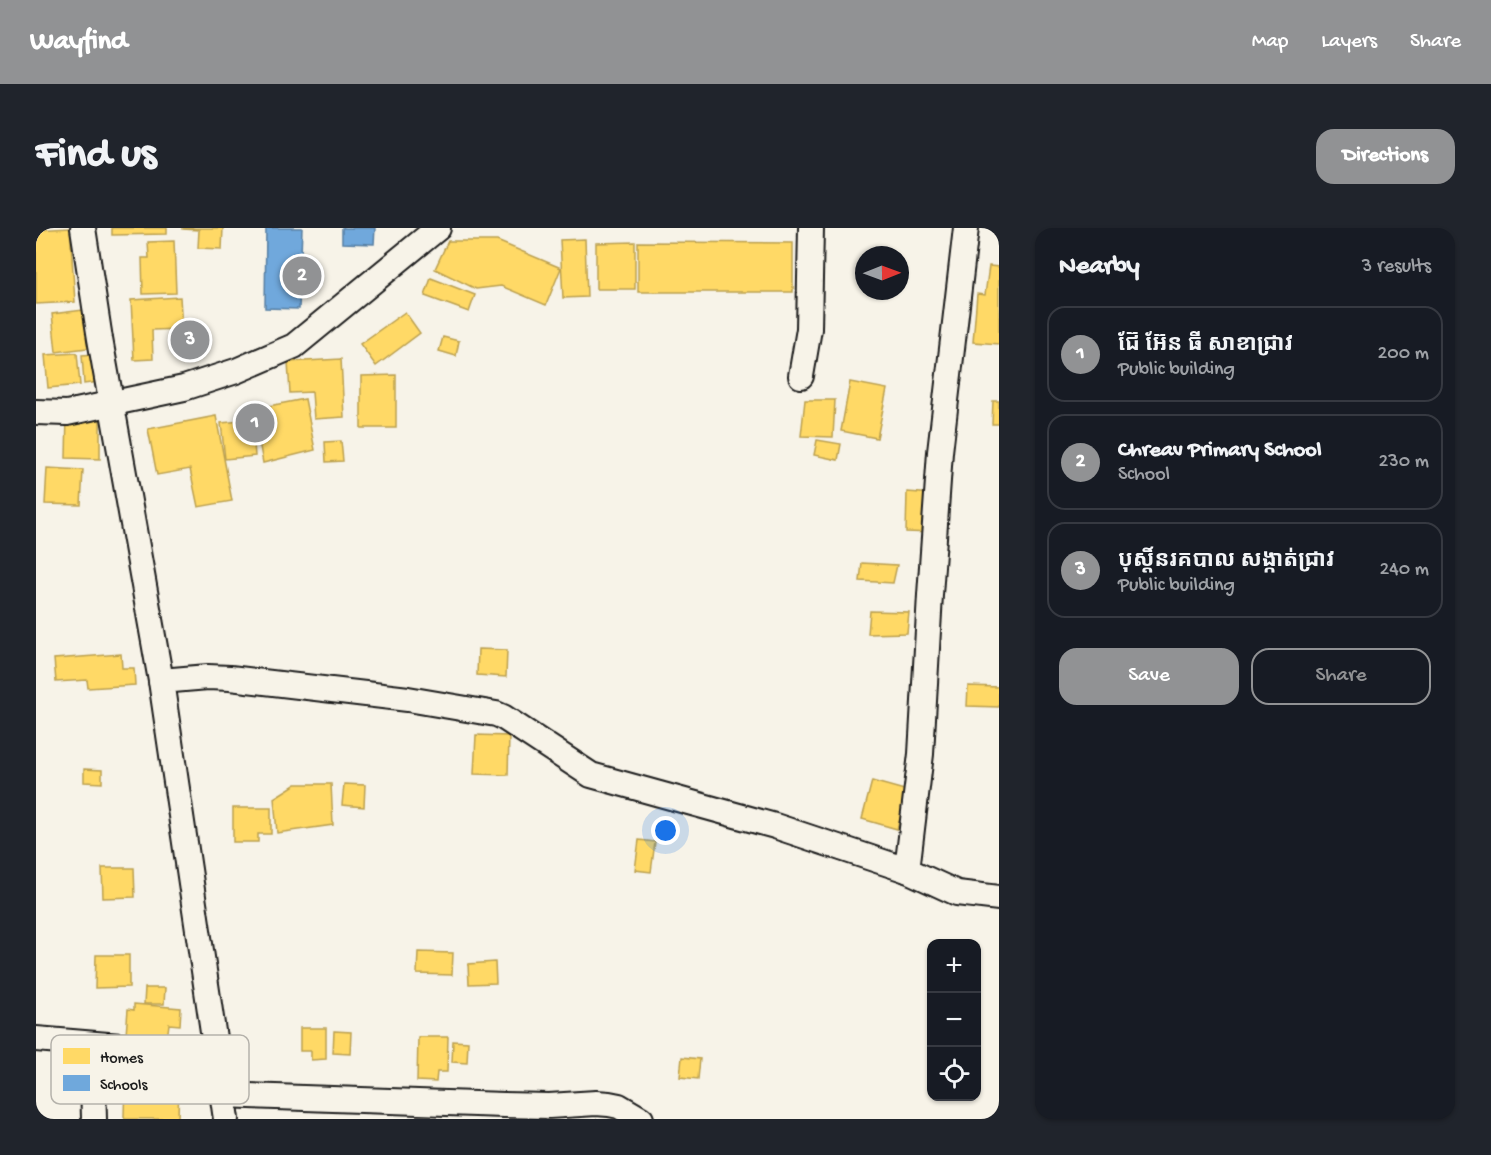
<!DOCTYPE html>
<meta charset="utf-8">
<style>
:root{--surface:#171b24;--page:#20242c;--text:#f1f3f6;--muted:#9ea1a6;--line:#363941;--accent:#919294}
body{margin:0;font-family:"Gochi Hand","Noto Sans Khmer",sans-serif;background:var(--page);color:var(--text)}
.controls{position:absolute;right:18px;bottom:18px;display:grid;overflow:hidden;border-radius:12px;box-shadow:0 2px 4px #0004}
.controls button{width:54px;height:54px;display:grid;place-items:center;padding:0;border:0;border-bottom:2px solid var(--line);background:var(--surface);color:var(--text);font:30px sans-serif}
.compass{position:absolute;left:819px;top:18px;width:54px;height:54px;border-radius:50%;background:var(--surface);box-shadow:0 2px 4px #0004;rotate:89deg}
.you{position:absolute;left:630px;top:603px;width:21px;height:21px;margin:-15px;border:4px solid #fff;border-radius:50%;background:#1a73e8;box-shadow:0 0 0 9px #1a73e833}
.badge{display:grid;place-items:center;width:39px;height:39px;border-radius:50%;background:var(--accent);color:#fff;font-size:20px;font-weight:700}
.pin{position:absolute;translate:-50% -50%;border:3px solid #fff;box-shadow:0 2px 6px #0006}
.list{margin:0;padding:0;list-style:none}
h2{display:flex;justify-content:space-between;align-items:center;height:78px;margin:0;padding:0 24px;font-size:26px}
h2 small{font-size:20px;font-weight:400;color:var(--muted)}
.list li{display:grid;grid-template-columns:39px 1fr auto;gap:18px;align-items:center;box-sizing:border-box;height:96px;margin:0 12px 12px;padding:0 12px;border:2px solid var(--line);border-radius:18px}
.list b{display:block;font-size:22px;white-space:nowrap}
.list p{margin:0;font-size:20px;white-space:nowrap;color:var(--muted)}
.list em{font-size:20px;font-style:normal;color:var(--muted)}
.actions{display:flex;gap:12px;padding:18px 24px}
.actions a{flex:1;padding:14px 0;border:2px solid var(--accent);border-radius:18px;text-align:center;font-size:21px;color:var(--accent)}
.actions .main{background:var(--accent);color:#fff}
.icon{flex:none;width:33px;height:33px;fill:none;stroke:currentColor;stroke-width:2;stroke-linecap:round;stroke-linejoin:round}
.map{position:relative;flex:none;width:963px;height:891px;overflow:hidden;border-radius:18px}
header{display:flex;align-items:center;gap:36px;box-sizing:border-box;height:84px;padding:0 30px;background:var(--accent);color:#fff}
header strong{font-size:28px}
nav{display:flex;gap:33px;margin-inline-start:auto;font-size:21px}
.intro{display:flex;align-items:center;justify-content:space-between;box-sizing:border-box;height:144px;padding:0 36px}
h1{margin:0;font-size:42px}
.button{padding:15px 27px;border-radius:18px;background:var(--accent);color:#fff;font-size:21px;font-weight:700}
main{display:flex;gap:36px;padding:0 36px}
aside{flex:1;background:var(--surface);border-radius:18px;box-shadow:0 2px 4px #0004}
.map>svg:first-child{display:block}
.homes{fill:#ffd966;stroke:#bba050;stroke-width:1.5}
.schools{fill:#6fa8dc;stroke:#567ea2;stroke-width:1.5}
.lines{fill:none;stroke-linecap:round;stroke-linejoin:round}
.minor-casing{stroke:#1c1c1c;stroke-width:28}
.minor{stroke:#f7f3e8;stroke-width:24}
.key{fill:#f7f3e8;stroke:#b5b2ab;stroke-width:1.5}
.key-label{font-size:16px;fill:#1c1c1c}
</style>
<header>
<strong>Wayfind</strong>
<nav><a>Map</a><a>Layers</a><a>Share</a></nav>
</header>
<div class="intro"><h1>Find us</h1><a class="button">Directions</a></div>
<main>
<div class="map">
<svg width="963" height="891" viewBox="0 0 963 891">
<rect width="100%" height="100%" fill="#f7f3e8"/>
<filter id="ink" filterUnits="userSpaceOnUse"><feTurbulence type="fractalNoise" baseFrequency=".0167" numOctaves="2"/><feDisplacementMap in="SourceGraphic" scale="12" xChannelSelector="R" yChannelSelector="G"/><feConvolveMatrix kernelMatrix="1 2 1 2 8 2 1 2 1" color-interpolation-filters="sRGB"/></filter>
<g filter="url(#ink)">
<g class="homes">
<polygon points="34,0 39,74 0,76 0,2"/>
<polygon points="76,0 131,0 131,6 76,7"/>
<polygon points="147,0 187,0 186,21 162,20 163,2 147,1"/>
<polygon points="549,11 551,69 527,70 524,12"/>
<polygon points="138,13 140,65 107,66 106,30 113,30 112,14"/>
<polygon points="412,13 461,13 525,40 510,77 465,58 440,61 399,41"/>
<polygon points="599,14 599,61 560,61 560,15"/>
<polygon points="602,14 757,15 757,64 602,64"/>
<polygon points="953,38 963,39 963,116 937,114 941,66 949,67"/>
<polygon points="395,50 439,67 433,84 389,68"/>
<polygon points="144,69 146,101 116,102 117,131 98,132 95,72"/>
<polygon points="55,81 59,119 20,124 16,86"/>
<polygon points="369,84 384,105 340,138 324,116"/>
<polygon points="151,106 153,121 141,122 139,108"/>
<polygon points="407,109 423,113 420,128 403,123"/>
<polygon points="41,125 44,157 12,160 9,127"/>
<polygon points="60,126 62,154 48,156 46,127"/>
<polygon points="305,131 308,189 278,191 276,164 254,165 252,134"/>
<polygon points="360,147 360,200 325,200 325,148"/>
<polygon points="814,154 851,161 841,210 805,203"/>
<polygon points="269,171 279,222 227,235 217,181"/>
<polygon points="769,172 799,172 797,209 765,208"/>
<polygon points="957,173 963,173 963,196 956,196"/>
<polygon points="31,187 64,188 64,231 30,230"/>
<polygon points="180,188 196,273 162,279 154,241 121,247 112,201"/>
<polygon points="216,192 219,228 189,231 185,195"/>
<polygon points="781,212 805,216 802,232 778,227"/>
<polygon points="305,213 307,233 290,234 289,214"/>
<polygon points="11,240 47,242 45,277 9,276"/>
<polygon points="871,264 898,266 897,305 870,304"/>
<polygon points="826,335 861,337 857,355 824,353"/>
<polygon points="834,383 873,384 871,405 832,406"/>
<polygon points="442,421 471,422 470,449 441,447"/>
<polygon points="85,426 86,440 98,440 99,457 52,460 51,452 20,454 18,431"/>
<polygon points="932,458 963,459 963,479 931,478"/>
<polygon points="440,507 473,508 472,547 438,546"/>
<polygon points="48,541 66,542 66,555 48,554"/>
<polygon points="836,553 872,563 861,601 826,591"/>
<polygon points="260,556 295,556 297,597 241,605 238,570"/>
<polygon points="308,556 329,557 328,579 306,577"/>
<polygon points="197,580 235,580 235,606 222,606 222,614 197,614"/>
<polygon points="603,612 619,614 615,644 599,642"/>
<polygon points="66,640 98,640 99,669 67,670"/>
<polygon points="382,724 417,725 416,747 381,746"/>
<polygon points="60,727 93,727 93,759 59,760"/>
<polygon points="459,734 460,755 433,756 432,736"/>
<polygon points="109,760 129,760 128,776 108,776"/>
<polygon points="98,776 145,780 144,797 133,796 131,811 90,807 92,781 98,782"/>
<polygon points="264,800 290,800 290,831 275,832 275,823 264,823"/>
<polygon points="298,803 315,804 314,826 297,825"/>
<polygon points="382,809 412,809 411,844 401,844 400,854 381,853"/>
<polygon points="417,813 432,814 431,835 416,834"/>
<polygon points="646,829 664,831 662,851 644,849"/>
<polygon points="89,851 143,851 142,891 89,891 88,889"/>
</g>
<g class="schools">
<polygon points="230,0 266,0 263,81 229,80"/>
<polygon points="306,0 339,0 338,16 306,15"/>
</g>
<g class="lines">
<defs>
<g id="minor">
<polyline points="47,0 64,111 125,453 190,891"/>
<polyline points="765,148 773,101 775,0"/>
<polyline points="0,184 31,185 148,160 200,143 258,118 402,0"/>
<polyline points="125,453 172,449 194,450 372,471 460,486 467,489 555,547 739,598 871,642 921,665 963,670"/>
<polyline points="871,642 885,526 894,367 904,224 930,0"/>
<polyline points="0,811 180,826"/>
<polyline points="56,816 58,891"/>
<polyline points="186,867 468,877 513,878 560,875 573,876 583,878 605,891"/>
</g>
</defs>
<use href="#minor" class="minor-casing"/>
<use href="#minor" class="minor"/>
</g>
</g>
<rect x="15" y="807" width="198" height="69" rx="9" class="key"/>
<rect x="27" y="820" width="27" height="16" fill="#ffd966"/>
<rect x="27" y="847" width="27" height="16" fill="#6fa8dc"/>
<g class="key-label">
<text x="64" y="834">Homes</text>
<text x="64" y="861">Schools</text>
</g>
</svg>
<div class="controls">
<button>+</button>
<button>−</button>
<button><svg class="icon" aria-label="locate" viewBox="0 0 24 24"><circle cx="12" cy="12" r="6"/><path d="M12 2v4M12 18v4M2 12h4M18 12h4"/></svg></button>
</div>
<svg class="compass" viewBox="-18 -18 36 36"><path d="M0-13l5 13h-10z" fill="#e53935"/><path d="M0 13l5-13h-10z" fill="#9ea1a6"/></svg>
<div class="you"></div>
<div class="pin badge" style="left:219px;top:195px">1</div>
<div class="pin badge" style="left:266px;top:48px">2</div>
<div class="pin badge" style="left:154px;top:112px">3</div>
</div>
<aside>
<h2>Nearby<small>3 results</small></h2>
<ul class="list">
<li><span class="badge">1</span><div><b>ជ៊ែ អ៊ែន ធី សាខាជ្រាវ</b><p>Public building</p></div><em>200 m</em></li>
<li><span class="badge">2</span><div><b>Chreav Primary School</b><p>School</p></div><em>230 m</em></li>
<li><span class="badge">3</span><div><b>បុស្តិ៍នរគបាល សង្កាត់ជ្រាវ</b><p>Public building</p></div><em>240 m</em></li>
</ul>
<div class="actions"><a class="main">Save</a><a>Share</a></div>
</aside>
</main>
